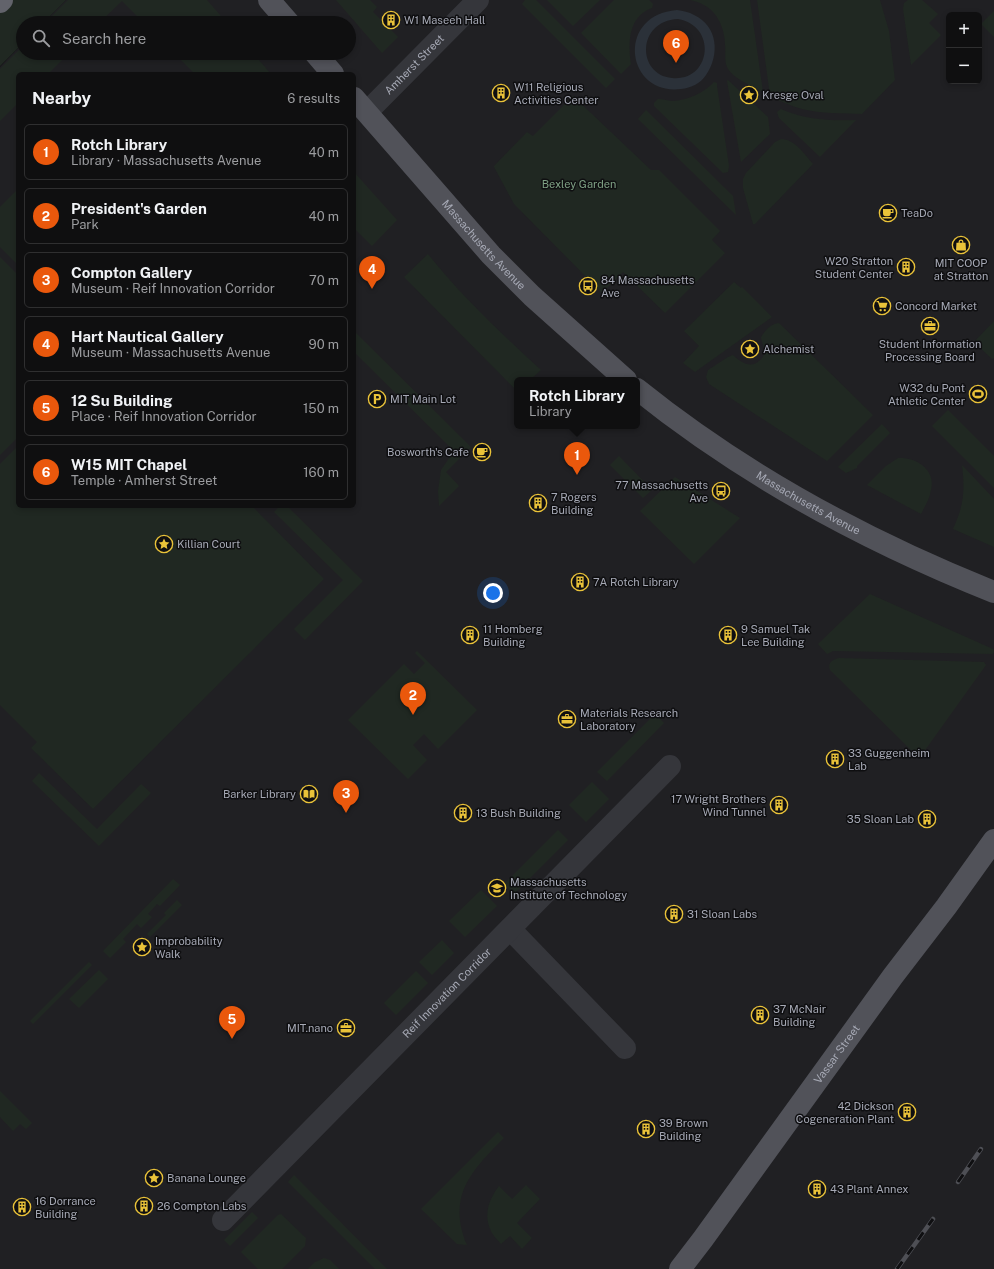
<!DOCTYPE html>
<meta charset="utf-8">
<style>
:root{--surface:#0f0f10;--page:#181819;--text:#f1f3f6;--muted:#9b9c9f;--line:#2f2f30;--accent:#ea580c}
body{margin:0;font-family:"Public Sans",sans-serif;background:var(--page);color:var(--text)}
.controls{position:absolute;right:12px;top:12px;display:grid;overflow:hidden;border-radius:6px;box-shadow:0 2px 6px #0003}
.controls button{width:36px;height:36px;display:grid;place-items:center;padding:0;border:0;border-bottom:1px solid var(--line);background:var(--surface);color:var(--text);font:20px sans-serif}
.you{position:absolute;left:493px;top:593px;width:14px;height:14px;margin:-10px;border:3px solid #fff;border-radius:50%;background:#1a73e8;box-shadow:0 0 0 6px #1a73e833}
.badge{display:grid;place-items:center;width:26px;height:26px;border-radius:50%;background:var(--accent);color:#fff;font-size:13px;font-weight:700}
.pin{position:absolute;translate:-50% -33px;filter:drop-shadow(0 1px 2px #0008)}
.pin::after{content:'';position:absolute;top:21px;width:14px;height:12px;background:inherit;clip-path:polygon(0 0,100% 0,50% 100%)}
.popup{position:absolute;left:514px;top:377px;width:126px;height:52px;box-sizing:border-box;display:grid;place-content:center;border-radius:6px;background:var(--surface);filter:drop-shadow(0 1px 3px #0005);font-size:13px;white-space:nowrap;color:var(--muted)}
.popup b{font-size:15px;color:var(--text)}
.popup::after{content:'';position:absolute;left:50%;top:100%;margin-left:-8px;border:8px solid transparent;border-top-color:var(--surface)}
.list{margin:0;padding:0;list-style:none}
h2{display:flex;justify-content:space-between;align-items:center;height:52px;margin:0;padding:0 16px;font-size:17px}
h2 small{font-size:13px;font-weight:400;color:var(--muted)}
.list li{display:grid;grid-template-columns:26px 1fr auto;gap:12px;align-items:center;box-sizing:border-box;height:56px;margin:0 8px 8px;padding:0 8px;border:1px solid var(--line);border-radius:6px}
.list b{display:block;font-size:15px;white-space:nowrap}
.list p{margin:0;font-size:13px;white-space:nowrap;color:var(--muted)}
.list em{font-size:13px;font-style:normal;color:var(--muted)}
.icon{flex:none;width:22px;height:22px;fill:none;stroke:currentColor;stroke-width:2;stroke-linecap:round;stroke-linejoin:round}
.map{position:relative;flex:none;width:994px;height:1269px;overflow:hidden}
.search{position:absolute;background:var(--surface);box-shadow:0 2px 6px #0003;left:16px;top:16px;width:340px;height:44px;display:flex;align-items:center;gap:10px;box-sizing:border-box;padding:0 14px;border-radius:22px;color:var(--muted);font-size:15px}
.panel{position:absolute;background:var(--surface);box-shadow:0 2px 6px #0003;left:16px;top:72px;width:340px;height:436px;border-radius:6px}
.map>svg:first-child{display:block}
.built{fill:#202023;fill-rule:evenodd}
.green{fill:#202822}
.water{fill:#2b3139;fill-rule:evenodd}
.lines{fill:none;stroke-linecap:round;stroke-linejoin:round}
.minor{stroke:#35363b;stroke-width:22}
.major{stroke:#515259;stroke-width:22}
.highway{stroke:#62636b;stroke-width:22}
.rail-casing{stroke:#4e4f55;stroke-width:4.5}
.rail{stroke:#0f0f11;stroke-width:3;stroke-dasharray:9;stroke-linecap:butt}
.labels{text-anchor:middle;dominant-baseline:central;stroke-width:3;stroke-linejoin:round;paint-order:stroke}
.poi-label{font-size:11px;fill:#a6a9b5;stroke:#0f0f11;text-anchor:start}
.street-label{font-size:11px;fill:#a6a9b5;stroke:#0f0f11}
.park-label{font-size:11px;fill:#7ea084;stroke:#0f0f11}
</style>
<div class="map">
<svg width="994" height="1269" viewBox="0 0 994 1269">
<rect width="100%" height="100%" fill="#141416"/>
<path class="built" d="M66 0H994V1269H0V67L23 43V53H349V23H43ZM949 15H979V81H949ZM18 74H354V506H18ZM517 380H637V426H517Z"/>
<g class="green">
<polygon points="0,0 66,0 43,23 23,23 23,43 0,66"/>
<polygon points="68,0 207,0 227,23 144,23 122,1 99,23 45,23"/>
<polygon points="336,0 370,0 377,7 373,12 398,37 382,53"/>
<polygon points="525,0 536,0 615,79 606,88 522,4"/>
<polygon points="547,0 600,0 573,26"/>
<path d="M614 0H649L653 4 652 8C628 17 628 42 631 64L621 74 581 33Z"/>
<path d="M690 0H750L763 92C751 85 733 79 727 67 724 61 726 52 725 45 725 30 718 11 702 4 699 2 694 1 690 0Z"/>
<path d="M757 0H880L889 31 895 80 862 114C843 113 821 114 802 109 791 106 780 101 770 96Z"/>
<polygon points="908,0 922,0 938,14 929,23 941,35 911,65 903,9 904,3"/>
<polygon points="994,11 994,37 981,24"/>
<polygon points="23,46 23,53 69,53 48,74 18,74 18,103 0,121 0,69"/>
<polygon points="174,53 253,53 271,74 195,74"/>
<polygon points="728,80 768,117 770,134 741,162 727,81"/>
<path d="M714 82 717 83V86L729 166 728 172 723 173 721 171 654 106V103L658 99C663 99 669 101 674 101 688 100 705 92 714 82Z"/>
<polygon points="573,96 651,170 659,170 720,231 712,240 725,253 665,313 623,272 602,293 514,204 494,167 494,166 527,132 533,136"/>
<path d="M781 109C805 120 831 121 856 120L820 157 779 118 777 112Z"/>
<polygon points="646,110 733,196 736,215 638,119"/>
<path d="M781 139C795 139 805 155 813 164L755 224H753L743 188V179L746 173 775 142Z"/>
<polygon points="354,172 397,220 372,246 354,228"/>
<polygon points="18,189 18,265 0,247 0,207"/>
<path d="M428 254C461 296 501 333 541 370L530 380H517V391L404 277Z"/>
<polygon points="0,257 18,275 18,437 0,455"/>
<polygon points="734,282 741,288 742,287 772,317 695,372 683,363 699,346 684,331"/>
<polygon points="994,321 994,358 992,359 974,342"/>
<path d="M779 323 873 415 827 461 709 384 706 377 708 370 728 357 733 355C740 362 751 369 759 361 762 359 764 356 764 353 765 347 761 342 761 337 766 330 770 324 779 323Z"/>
<polygon points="354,331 471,447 446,472 459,486 439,506 438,491 441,470 454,451 354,352"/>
<polygon points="948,410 994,456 994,488 932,426"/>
<polygon points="882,424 890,433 857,466 857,468 846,473 838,467"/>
<polygon points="18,446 18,506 252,506 324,579 93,809 31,748 37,742 0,705 0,464"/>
<polygon points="619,456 652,490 643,498 610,465"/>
<path d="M898 458C917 457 936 470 931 490 930 498 925 506 921 514L867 485 886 466Z"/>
<path d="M962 465 994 499V547L953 529C964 505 965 491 962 465Z"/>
<polygon points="675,477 740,518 694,564 640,511"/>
<polygon points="280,506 287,506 363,581 305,640 294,629 343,580 274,512"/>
<polygon points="870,594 993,649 994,651 993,654 833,651 827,654 818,644"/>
<polygon points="417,651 477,710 438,749 424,734 413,745 427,760 408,779 348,720 404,664 414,674 425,663 415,653"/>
<path d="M839 658 984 662 986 665 923 753 919 755 915 754 830 670C827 662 833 660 839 658Z"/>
<polygon points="655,714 664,723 607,781 597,772"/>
<polygon points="39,773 97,829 141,784 151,793 99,846 32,781"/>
<polygon points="592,782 609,799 586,822 569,805"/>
<polygon points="558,830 568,840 514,894 504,884"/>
<polygon points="173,879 180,885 160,906 157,904 148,914 152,917 141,928 137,924 123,939 126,942 110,958 103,951"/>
<polygon points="481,890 497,906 465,937 449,921"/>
<polygon points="177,900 182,905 150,937 147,934 166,915 164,913"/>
<polygon points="442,940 454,953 432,975 419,962"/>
<polygon points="89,962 92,965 33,1024 30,1021"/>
<polygon points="99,970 108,979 79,1008 69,999"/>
<polygon points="416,971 428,983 396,1015 384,1003"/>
<polygon points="0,1091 32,1123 26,1129 20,1124 13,1131 0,1117"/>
<path d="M498 1132 504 1138C471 1171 447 1196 467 1245L457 1244 421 1209Z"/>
<polygon points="294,1175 387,1269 375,1269 288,1182"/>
<path d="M526 1185 540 1199 517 1223 532 1238 522 1249 510 1236 501 1244C498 1240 493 1236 491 1231 483 1215 489 1199 499 1186L512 1199Z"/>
<polygon points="252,1212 258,1218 230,1246 224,1240"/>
<polygon points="281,1214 306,1238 305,1246 282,1269 258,1269 241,1252 278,1215"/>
<polygon points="324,1258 330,1260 339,1269 308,1269 315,1262"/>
</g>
<path class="water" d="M677 10C683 11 689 12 694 15 718 26 720 55 706 75 701 83 691 88 681 89 626 96 615 15 677 10ZM678 19C718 26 711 82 672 78 637 75 636 21 678 19Z"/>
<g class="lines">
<g class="minor">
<path id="s1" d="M367 112 478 0"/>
<polyline points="510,929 625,1048"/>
<path id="s2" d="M223 1220 670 766"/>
</g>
<g class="major">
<polyline points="269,0 289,23"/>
<polyline points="315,53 333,74"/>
<path id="s3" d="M354 98 491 255 532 296 626 380"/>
<path id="s4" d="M637 389C744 475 866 541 994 592"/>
<path id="s5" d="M680 1269 703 1239 893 976 946 907 994 840"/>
</g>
<polyline class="highway" points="0,2 2,0"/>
<defs>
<g id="rail">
<polyline points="958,1182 981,1149"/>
<polyline points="897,1269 933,1219"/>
</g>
</defs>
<use href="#rail" class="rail-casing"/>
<use href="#rail" class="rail"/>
</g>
<defs>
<symbol id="building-ring" viewBox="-11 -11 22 22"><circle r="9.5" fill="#0f0f11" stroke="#e9c239" stroke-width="1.5"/><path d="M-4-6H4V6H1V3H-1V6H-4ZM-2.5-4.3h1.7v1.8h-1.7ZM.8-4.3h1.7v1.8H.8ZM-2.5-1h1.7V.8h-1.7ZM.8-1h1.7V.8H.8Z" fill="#e9c239"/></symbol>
<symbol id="sight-ring" viewBox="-11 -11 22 22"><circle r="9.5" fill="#0f0f11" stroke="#e9c239" stroke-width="1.5"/><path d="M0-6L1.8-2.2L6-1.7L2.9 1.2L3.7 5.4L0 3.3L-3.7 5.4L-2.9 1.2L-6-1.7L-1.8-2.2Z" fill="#e9c239"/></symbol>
<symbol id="cafe-ring" viewBox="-11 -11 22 22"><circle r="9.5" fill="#0f0f11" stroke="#e9c239" stroke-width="1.5"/><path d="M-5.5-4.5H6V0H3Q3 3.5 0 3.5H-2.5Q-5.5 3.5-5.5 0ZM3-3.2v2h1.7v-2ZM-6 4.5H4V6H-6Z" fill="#e9c239"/></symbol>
<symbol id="shop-ring" viewBox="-11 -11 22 22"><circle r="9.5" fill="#0f0f11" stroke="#e9c239" stroke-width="1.5"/><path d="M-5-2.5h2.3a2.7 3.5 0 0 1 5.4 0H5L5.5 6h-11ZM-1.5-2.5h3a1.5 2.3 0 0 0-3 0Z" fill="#e9c239"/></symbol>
<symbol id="bus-ring" viewBox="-11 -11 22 22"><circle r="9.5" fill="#0f0f11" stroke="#e9c239" stroke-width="1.5"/><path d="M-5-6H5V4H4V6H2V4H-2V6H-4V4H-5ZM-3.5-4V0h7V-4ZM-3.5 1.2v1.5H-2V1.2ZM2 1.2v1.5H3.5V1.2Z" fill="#e9c239"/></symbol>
<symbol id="supermarket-ring" viewBox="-11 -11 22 22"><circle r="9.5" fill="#0f0f11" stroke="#e9c239" stroke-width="1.5"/><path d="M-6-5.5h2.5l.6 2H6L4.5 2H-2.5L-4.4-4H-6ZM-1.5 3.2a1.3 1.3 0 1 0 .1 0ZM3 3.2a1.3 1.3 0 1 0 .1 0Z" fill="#e9c239"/></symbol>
<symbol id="office-ring" viewBox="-11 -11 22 22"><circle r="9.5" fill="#0f0f11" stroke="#e9c239" stroke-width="1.5"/><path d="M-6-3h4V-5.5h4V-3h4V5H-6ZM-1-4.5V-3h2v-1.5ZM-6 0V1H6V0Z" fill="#e9c239"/></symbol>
<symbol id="stadium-ring" viewBox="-11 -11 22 22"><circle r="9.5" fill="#0f0f11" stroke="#e9c239" stroke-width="1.5"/><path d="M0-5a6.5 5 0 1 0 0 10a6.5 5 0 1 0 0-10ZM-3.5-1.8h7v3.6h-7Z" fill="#e9c239"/></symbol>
<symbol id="parking-ring" viewBox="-11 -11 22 22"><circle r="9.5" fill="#0f0f11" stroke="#e9c239" stroke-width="1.5"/><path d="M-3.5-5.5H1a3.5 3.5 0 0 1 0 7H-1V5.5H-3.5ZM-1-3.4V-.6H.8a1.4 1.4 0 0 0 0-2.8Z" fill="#e9c239"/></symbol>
<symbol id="library-ring" viewBox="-11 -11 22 22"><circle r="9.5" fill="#0f0f11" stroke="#e9c239" stroke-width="1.5"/><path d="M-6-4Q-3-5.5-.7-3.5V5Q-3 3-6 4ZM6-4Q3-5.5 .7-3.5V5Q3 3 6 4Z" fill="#e9c239"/></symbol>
<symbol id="university-ring" viewBox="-11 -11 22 22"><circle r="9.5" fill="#0f0f11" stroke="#e9c239" stroke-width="1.5"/><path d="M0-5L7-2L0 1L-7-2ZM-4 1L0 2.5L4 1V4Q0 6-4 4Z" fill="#e9c239"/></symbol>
</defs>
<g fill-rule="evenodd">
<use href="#building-ring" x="381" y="10" width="20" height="20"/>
<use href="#building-ring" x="491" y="83" width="20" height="20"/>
<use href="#sight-ring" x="739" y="85" width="20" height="20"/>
<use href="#cafe-ring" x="878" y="203" width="20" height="20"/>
<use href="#shop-ring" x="951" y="235" width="20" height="20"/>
<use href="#building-ring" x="896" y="257" width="20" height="20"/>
<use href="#bus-ring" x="578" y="276" width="20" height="20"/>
<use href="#supermarket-ring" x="872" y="296" width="20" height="20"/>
<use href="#office-ring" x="920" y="316" width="20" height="20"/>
<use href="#sight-ring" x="740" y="339" width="20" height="20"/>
<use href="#stadium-ring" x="968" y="384" width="20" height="20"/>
<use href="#parking-ring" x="367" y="389" width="20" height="20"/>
<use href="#cafe-ring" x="472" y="442" width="20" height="20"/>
<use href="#bus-ring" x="711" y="481" width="20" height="20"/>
<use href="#building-ring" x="528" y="493" width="20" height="20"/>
<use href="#sight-ring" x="154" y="534" width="20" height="20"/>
<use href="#building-ring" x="570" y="572" width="20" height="20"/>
<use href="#building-ring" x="460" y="625" width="20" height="20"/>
<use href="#building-ring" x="718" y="625" width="20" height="20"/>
<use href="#office-ring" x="557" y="709" width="20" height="20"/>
<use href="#building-ring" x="825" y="749" width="20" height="20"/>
<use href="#library-ring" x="299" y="784" width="20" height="20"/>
<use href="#building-ring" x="769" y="795" width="20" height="20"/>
<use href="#building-ring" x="453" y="803" width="20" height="20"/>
<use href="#building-ring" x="917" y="809" width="20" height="20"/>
<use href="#university-ring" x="487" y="878" width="20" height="20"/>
<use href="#building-ring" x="664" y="904" width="20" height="20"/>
<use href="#sight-ring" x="132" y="937" width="20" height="20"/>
<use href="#building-ring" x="750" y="1005" width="20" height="20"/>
<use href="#office-ring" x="336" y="1018" width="20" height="20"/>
<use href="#building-ring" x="897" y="1102" width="20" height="20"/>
<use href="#building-ring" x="636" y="1119" width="20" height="20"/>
<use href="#sight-ring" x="144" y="1168" width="20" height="20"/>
<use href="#building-ring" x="807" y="1179" width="20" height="20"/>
<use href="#building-ring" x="134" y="1196" width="20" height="20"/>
<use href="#building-ring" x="12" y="1197" width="20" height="20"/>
</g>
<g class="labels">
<g class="poi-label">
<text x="404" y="20">W1 Maseeh Hall</text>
<text x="514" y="87">W11 Religious<tspan x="514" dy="13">Activities Center</tspan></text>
<text x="762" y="95">Kresge Oval</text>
<text x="901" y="213">TeaDo</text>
<text x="893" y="261" text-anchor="end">W20 Stratton<tspan x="893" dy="13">Student Center</tspan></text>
<text x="961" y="263" text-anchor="middle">MIT COOP<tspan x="961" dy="13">at Stratton</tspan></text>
<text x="601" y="280">84 Massachusetts<tspan x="601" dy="13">Ave</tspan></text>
<text x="895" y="306">Concord Market</text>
<text x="930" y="344" text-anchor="middle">Student Information<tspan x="930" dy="13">Processing Board</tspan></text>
<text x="763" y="349">Alchemist</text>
<text x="965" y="388" text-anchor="end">W32 du Pont<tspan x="965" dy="13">Athletic Center</tspan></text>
<text x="390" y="399">MIT Main Lot</text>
<text x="469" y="452" text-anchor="end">Bosworth's Cafe</text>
<text x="708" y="485" text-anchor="end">77 Massachusetts<tspan x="708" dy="13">Ave</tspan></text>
<text x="551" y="497">7 Rogers<tspan x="551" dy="13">Building</tspan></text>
<text x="177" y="544">Killian Court</text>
<text x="593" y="582">7A Rotch Library</text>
<text x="483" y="629">11 Homberg<tspan x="483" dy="13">Building</tspan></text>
<text x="741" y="629">9 Samuel Tak<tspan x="741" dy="13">Lee Building</tspan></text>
<text x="580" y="713">Materials Research<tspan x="580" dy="13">Laboratory</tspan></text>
<text x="848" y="753">33 Guggenheim<tspan x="848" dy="13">Lab</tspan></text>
<text x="296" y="794" text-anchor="end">Barker Library</text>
<text x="766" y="799" text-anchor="end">17 Wright Brothers<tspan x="766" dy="13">Wind Tunnel</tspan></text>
<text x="476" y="813">13 Bush Building</text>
<text x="914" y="819" text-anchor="end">35 Sloan Lab</text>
<text x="510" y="882">Massachusetts<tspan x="510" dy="13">Institute of Technology</tspan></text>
<text x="687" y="914">31 Sloan Labs</text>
<text x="155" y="941">Improbability<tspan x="155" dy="13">Walk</tspan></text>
<text x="773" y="1009">37 McNair<tspan x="773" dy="13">Building</tspan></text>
<text x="333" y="1028" text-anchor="end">MIT.nano</text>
<text x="894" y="1106" text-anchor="end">42 Dickson<tspan x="894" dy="13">Cogeneration Plant</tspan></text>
<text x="659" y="1123">39 Brown<tspan x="659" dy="13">Building</tspan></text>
<text x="167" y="1178">Banana Lounge</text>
<text x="830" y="1189">43 Plant Annex</text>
<text x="35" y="1201">16 Dorrance<tspan x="35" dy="13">Building</tspan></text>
<text x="157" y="1206">26 Compton Labs</text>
</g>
<g class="street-label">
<text stroke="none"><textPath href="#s1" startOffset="67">Amherst Street</textPath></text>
<text stroke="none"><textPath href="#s3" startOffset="196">Massachusetts Avenue</textPath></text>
<text stroke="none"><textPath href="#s4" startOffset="206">Massachusetts Avenue</textPath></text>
<text stroke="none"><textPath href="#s2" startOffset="319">Reif Innovation Corridor</textPath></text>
<text stroke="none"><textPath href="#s5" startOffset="266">Vassar Street</textPath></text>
</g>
<g class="park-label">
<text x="579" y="184">Bexley Garden</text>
</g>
</g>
</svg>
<div class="controls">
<button>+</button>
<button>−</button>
</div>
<div class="you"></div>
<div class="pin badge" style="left:577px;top:475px">1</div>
<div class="popup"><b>Rotch Library</b>Library</div>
<div class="pin badge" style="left:413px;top:715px">2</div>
<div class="pin badge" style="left:346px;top:813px">3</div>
<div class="pin badge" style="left:372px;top:289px">4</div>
<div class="pin badge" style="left:232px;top:1039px">5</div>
<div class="pin badge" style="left:676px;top:63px">6</div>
<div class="search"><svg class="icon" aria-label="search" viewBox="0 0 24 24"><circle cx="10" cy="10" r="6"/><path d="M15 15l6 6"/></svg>Search here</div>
<section class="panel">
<h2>Nearby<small>6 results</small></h2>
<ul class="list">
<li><span class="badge">1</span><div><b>Rotch Library</b><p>Library · Massachusetts Avenue</p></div><em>40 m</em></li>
<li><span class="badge">2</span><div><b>President's Garden</b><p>Park</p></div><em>40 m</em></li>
<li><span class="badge">3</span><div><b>Compton Gallery</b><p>Museum · Reif Innovation Corridor</p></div><em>70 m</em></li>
<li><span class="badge">4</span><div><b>Hart Nautical Gallery</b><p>Museum · Massachusetts Avenue</p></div><em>90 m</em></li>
<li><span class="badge">5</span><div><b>12 Su Building</b><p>Place · Reif Innovation Corridor</p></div><em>150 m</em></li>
<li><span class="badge">6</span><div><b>W15 MIT Chapel</b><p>Temple · Amherst Street</p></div><em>160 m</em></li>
</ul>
</section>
</div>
